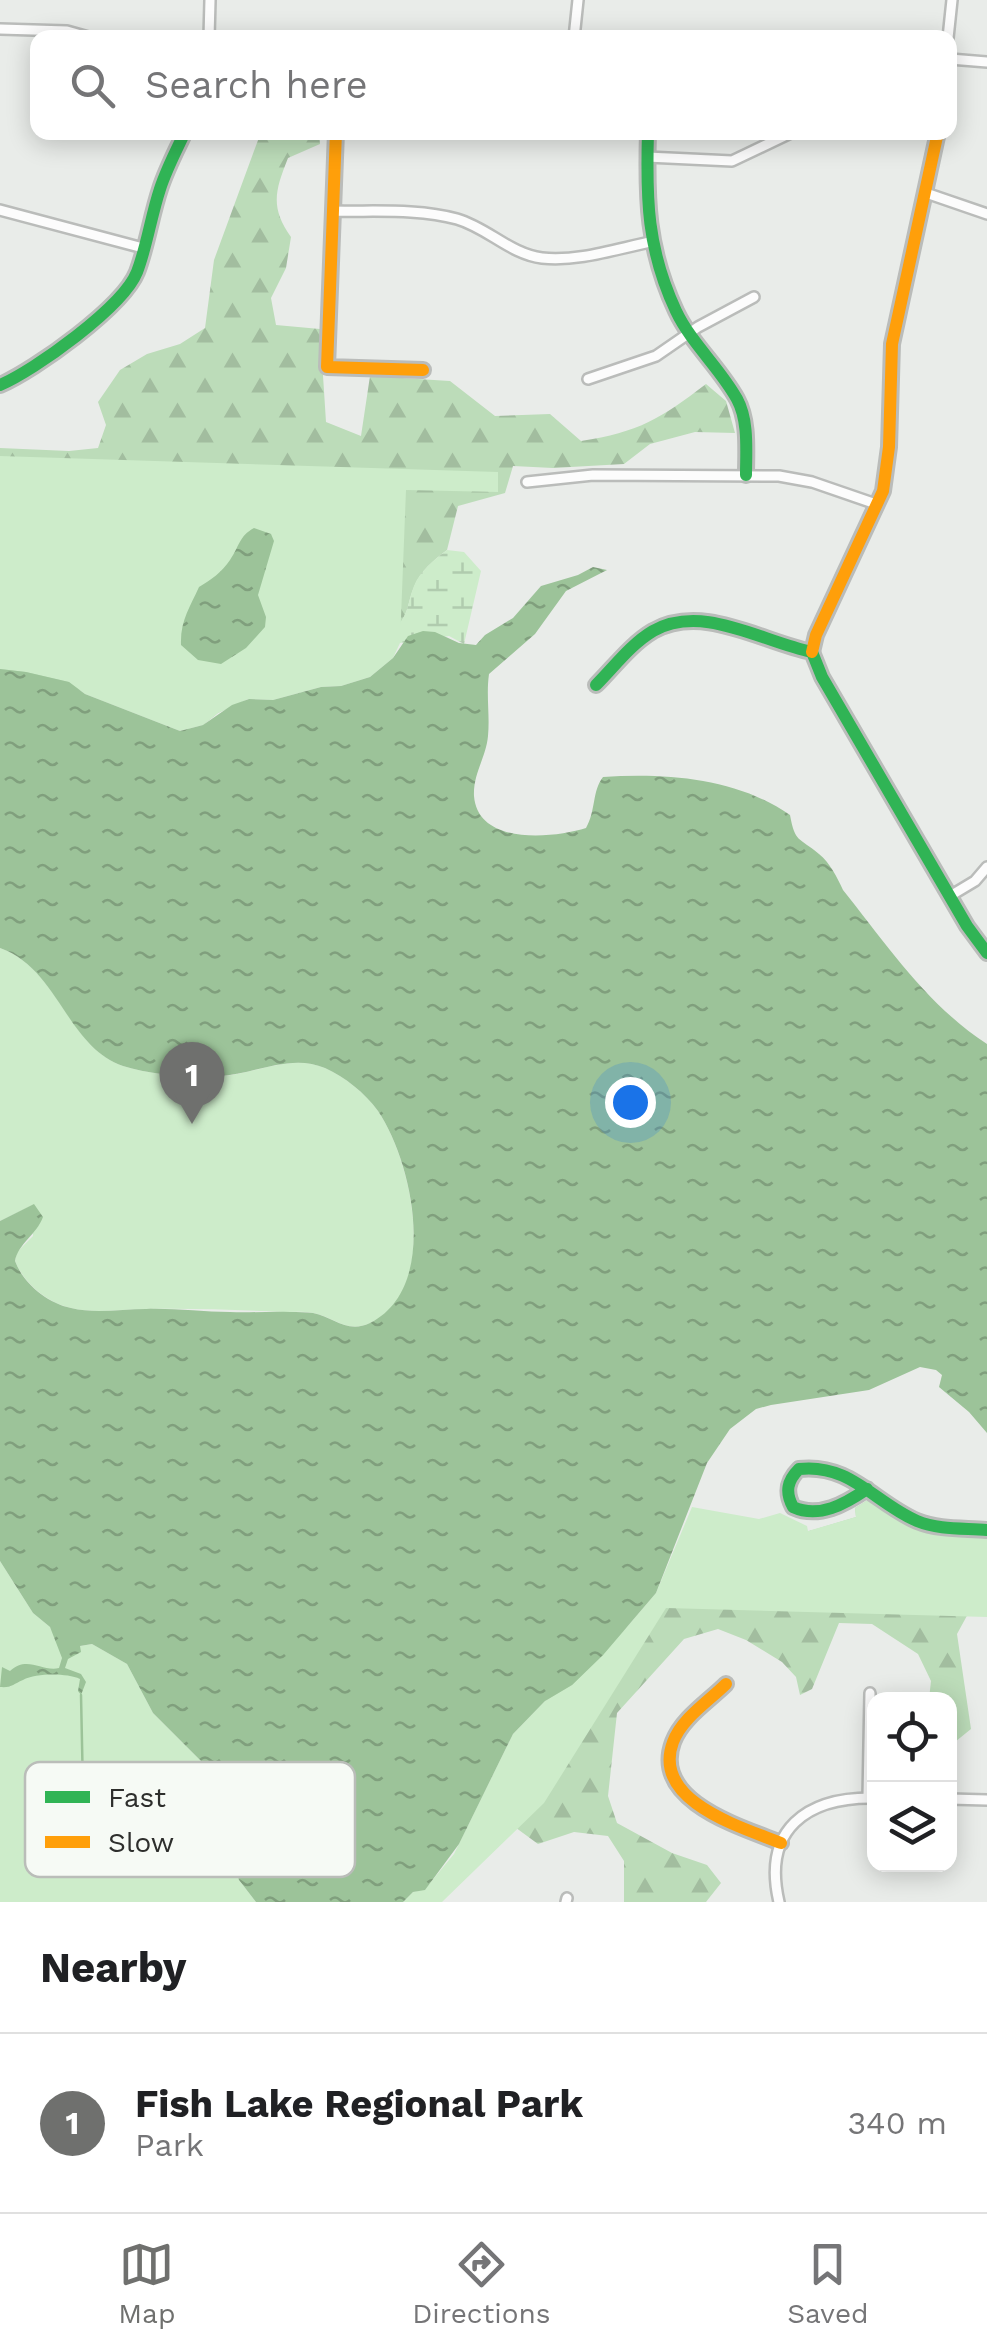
<!DOCTYPE html>
<style>
:root{--surface:#fff;--page:#f2f2f2;--text:#202124;--muted:#757577;--line:#e0e0e0;--accent:#6f706e}
body{margin:0;font-family:"Work Sans",sans-serif;background:var(--page);color:var(--text)}
.controls{position:absolute;right:30px;bottom:30px;display:grid;overflow:hidden;border-radius:20px;box-shadow:0 5px 25px #0003}
.controls button{width:90px;height:90px;display:grid;place-items:center;padding:0;border:0;border-bottom:2px solid var(--line);background:var(--surface);color:var(--text);font:50px sans-serif}
.you{position:absolute;left:630px;top:1102px;width:35px;height:35px;margin:-25px;border:8px solid #fff;border-radius:50%;background:#1a73e8;box-shadow:0 0 0 15px #1a73e833}
.badge{display:grid;place-items:center;width:65px;height:65px;border-radius:50%;background:var(--accent);color:#fff;font-size:32px;font-weight:700}
.pin{position:absolute;translate:-50% -82px;filter:drop-shadow(0 2px 5px #0008)}
.pin::after{content:'';position:absolute;top:52px;width:35px;height:30px;background:inherit;clip-path:polygon(0 0,100% 0,50% 100%)}
.list{margin:0;padding:0;list-style:none}
h2{display:flex;justify-content:space-between;align-items:center;height:130px;margin:0;padding:0 40px;font-size:42px}
h2 small{font-size:32px;font-weight:400;color:var(--muted)}
.list li{display:grid;grid-template-columns:65px 1fr auto;gap:30px;align-items:center;box-sizing:border-box;height:180px;padding:0 40px;border-top:2px solid var(--line)}
.list b{display:block;font-size:38px;white-space:nowrap}
.list p{margin:0;font-size:32px;white-space:nowrap;color:var(--muted)}
.list em{font-size:32px;font-style:normal;color:var(--muted)}
.icon{flex:none;width:55px;height:55px;fill:none;stroke:currentColor;stroke-width:2;stroke-linecap:round;stroke-linejoin:round}
.map{position:relative;flex:none;width:987px;height:1902px;overflow:hidden}
.search{position:absolute;background:var(--surface);box-shadow:0 5px 25px #0003;left:30px;right:30px;top:30px;height:110px;display:flex;align-items:center;gap:25px;box-sizing:border-box;padding:0 35px;border-radius:20px;color:var(--muted);font-size:38px}
.sheet{height:310px;background:var(--surface)}
nav{display:flex;justify-content:space-around;align-items:center;box-sizing:border-box;height:140px;border-top:2px solid var(--line);background:var(--surface);font-size:28px;color:var(--muted)}
nav a{display:grid;justify-items:center;gap:5px}
nav .on{color:var(--accent)}
.map>svg:first-child{display:block}
.forest{fill:url(#forest-firs)}
.wetland{fill:url(#wetland-marsh)}
.park{fill:#cdecca}
.water{fill:url(#water-ripples)}
.lines{fill:none;stroke-linecap:round;stroke-linejoin:round}
.stream{stroke:#9cc399;stroke-width:2.5}
.street-casing{stroke:#babcba;stroke-width:14}
.fast-casing{stroke:#babcba;stroke-width:18}
.slow-casing{stroke:#babcba;stroke-width:18}
.street{stroke:#fcfcfc;stroke-width:9}
.fast{stroke:#30b455;stroke-width:12}
.slow{stroke:#ff9f0a;stroke-width:12}
.key{fill:#f6faf5;stroke:#babdb9;stroke-width:2.5}
.key-label{font-size:28px;fill:#2d2e2c}
</style>
<div class="map">
<svg width="987" height="1902" viewBox="0 0 987 1902">
<defs>
<pattern id="forest-firs" width="22" height="20" patternUnits="userSpaceOnUse" patternTransform="scale(2.5)"><rect width="22" height="20" fill="#bcdcb9"/><path d="M5 1l3.5 6h-7zM16 11l3.5 6h-7z" fill="#a2bd9f"/></pattern>
<pattern id="wetland-marsh" width="20" height="14" patternUnits="userSpaceOnUse" patternTransform="scale(2.5)"><rect width="20" height="14" fill="#cdecca"/><path d="M1 5h8M5 5V1M11 12h8M15 12V8" fill="none" stroke="#b0cbae"/></pattern>
<pattern id="water-ripples" width="26" height="14" patternUnits="userSpaceOnUse" patternTransform="scale(2.5)"><rect width="26" height="14" fill="#9cc399"/><path d="M2 4q2-2 4 0t4 0M15 11q2-2 4 0t4 0" fill="none" stroke="#809f7d"/></pattern>
</defs>
<rect width="100%" height="100%" fill="#e9ece9"/>
<g class="forest">
<path d="M261 132 319 133 320 144 288 158C275 191 270 207 291 237L286 268 271 298 276 325 320 329 326 422 361 436 370 376 450 381 495 416 550 414 581 441C639 432 660 419 706 384L726 401 735 433 695 432 650 444 624 464 553 468 513 466 505 493 458 506 447 550C434 560 420 571 414 587 408 601 409 612 399 625L218 713 203 725 155 709 0 670V448L69 451 98 448 106 425 98 402 120 370 147 354 180 344 205 328 214 260Z"/>
<polygon points="868,1500 896,1519 924,1531 969,1612 957,1634 971,1729 950,1746 950,1700 929,1699 931,1681 918,1654 872,1624 839,1623 812,1689 800,1695 796,1677 782,1662 746,1640 718,1629 684,1639 617,1713 608,1796 617,1823 672,1853 707,1865 721,1883 706,1902 624,1902 624,1861 608,1836 574,1832 538,1844 504,1819 545,1701 637,1618 806,1532 856,1517 855,1508"/>
</g>
<path class="wetland" d="M447 550 464 552 481 571 464 644 449 636 400 643 399 624C409 612 408 601 414 586 420 571 434 560 447 550Z"/>
<g class="park">
<polygon points="0,456 498,472 498,492 406,490 400,643 393,658 370,677 341,686 321,687 273,700 248,699 218,713 203,725 180,731 85,694 69,682 26,672 0,669"/>
<path d="M0 948C59 969 67 1046 123 1066 152 1075 191 1078 221 1076 255 1074 292 1053 325 1068 345 1077 365 1093 378 1111 412 1161 441 1291 370 1323 347 1334 335 1317 313 1313 303 1311 292 1312 283 1312 237 1310 192 1308 146 1309 122 1309 94 1314 71 1308 47 1303 23 1282 15 1261L17 1252 33 1236V1205L0 1221Z"/>
<path d="M868 1500C918 1534 930 1529 987 1536V1617L666 1608 544 1803 442 1902H403L413 1892 425 1889 454 1854 513 1734 545 1701 572 1685 603 1655 656 1593 692 1507 759 1519 780 1513 807 1526 808 1531 856 1517 855 1508Z"/>
<polygon points="0,1561 33,1613 50,1627 57,1640 80,1646 92,1644 127,1664 153,1713 209,1769 216,1788 226,1844 239,1880 256,1902 0,1902"/>
</g>
<g class="water">
<path d="M254 528 271 534 274 541 258 595 266 617 265 627 246 648 221 664 198 660 181 645C180 621 190 607 199 587 211 580 222 572 230 560 239 547 239 536 254 528Z"/>
<path d="M593 567 607 570 566 591 535 634 489 674C486 695 490 715 488 736 486 758 473 773 474 796 478 846 554 838 586 828 596 811 592 791 603 777 668 773 736 778 790 815 795 843 799 837 819 854 830 863 837 877 843 890 887 945 927 1005 987 1044V1433L969 1412 939 1387 942 1375 936 1370 920 1367 869 1390 771 1405 756 1409 730 1429 707 1463 656 1593 603 1655 572 1685 545 1701 513 1734 459 1844 425 1890 413 1892 403 1902H256L239 1880 226 1844 216 1788 209 1769 153 1713 127 1664 92 1644 80 1646 81 1652 68 1659 65 1668 81 1674 86 1682 81 1695 78 1691 80 1679C66 1673 37 1673 23 1680 13 1684 12 1688 0 1687L2 1667 10 1671C27 1655 42 1672 59 1668L62 1658 50 1627 33 1613 0 1561V1221L34 1204 43 1217C37 1234 18 1244 15 1261 23 1283 47 1303 71 1308 95 1314 122 1309 146 1309 174 1308 202 1312 230 1312 250 1313 270 1311 290 1312 298 1312 306 1312 313 1313 334 1317 347 1334 370 1323 440 1288 413 1163 378 1111 365 1093 345 1077 325 1068 291 1053 255 1074 221 1076 191 1078 152 1075 123 1066 66 1046 59 969 0 948V669L26 672 69 682 85 694 180 731 203 725 232 705 249 699 273 700 321 687 341 686 370 677 393 658 408 636 423 631 435 632 459 643 476 645 485 635 513 618 541 586 578 575Z"/>
</g>
<g class="lines">
<polyline class="stream" points="81,1695 84,1838"/>
<defs>
<g id="street">
<polyline points="0,29 67,31 92,38"/>
<polyline points="209,38 210,0"/>
<polyline points="574,38 578,0"/>
<polyline points="948,38 952,0"/>
<polyline points="950,59 987,62"/>
<polyline points="647,157 732,161 793,132"/>
<polyline points="926,193 987,214"/>
<polyline points="0,210 143,248"/>
<path d="M332 211C372 212 418 208 457 219 488 228 510 254 542 258 577 262 616 249 650 242"/>
<polyline points="588,379 656,356 698,327 754,297"/>
<polyline points="527,482 593,475 779,476 812,482 876,504"/>
<polyline points="950,896 975,881 987,867"/>
<polyline points="868,1798 870,1693"/>
<polyline points="950,1799 987,1800"/>
<polyline points="566,1902 567,1898"/>
<path d="M779 1902C762 1829 807 1797 874 1798"/>
</g>
<g id="fast">
<path d="M648 132C646 199 647 249 676 311 691 343 720 368 737 399 749 421 746 451 746 475"/>
<path d="M0 385C35 370 123 307 137 272 147 246 151 216 160 189 166 170 176 151 185 132"/>
<path d="M596 685C614 667 631 644 653 631 703 603 762 642 812 652L822 677 967 926 987 953"/>
<path d="M867 1489C845 1504 819 1519 793 1507 785 1492 787 1481 799 1469 850 1463 875 1503 917 1521 939 1530 964 1528 987 1530"/>
</g>
<g id="slow">
<polyline points="336,132 327,367 423,370"/>
<polyline points="812,652 816,635 883,491 889,447 892,344 938,132"/>
<path d="M726 1684C709 1701 682 1718 673 1742 651 1801 741 1827 781 1843"/>
</g>
</defs>
<use href="#street" class="street-casing"/>
<use href="#fast" class="fast-casing"/>
<use href="#slow" class="slow-casing"/>
<use href="#street" class="street"/>
<use href="#fast" class="fast"/>
<use href="#slow" class="slow"/>
</g>
<rect x="25" y="1762" width="330" height="115" rx="15" class="key"/>
<rect x="45" y="1791" width="45" height="12" fill="#30b455"/>
<rect x="45" y="1836" width="45" height="12" fill="#ff9f0a"/>
<g class="key-label">
<text x="108" y="1807">Fast</text>
<text x="108" y="1852">Slow</text>
</g>
</svg>
<div class="controls">
<button><svg class="icon" aria-label="locate" viewBox="0 0 24 24"><circle cx="12" cy="12" r="6"/><path d="M12 2v4M12 18v4M2 12h4M18 12h4"/></svg></button>
<button><svg class="icon" aria-label="layers" viewBox="0 0 24 24"><path d="M12 4l9 5-9 5-9-5zM3 14l9 5 9-5"/></svg></button>
</div>
<div class="you"></div>
<div class="pin badge" style="left:192px;top:1124px">1</div>
<div class="search"><svg class="icon" aria-label="search" viewBox="0 0 24 24"><circle cx="10" cy="10" r="6"/><path d="M15 15l6 6"/></svg>Search here</div>
</div>
<section class="sheet">
<h2>Nearby<small></small></h2>
<ul class="list">
<li><span class="badge">1</span><div><b>Fish Lake Regional Park</b><p>Park</p></div><em>340 m</em></li>
</ul>
</section>
<nav>
<a class="on"><svg class="icon" aria-label="map" viewBox="0 0 24 24"><path d="M3 6l6-2 6 2 6-2v14l-6 2-6-2-6 2zM9 4v14M15 6v14"/></svg>Map</a>
<a><svg class="icon" aria-label="directions" viewBox="0 0 24 24"><path d="M12 3l9 9-9 9-9-9zM9 14v-3h6M13 9l2 2-2 2"/></svg>Directions</a>
<a><svg class="icon" aria-label="saved" viewBox="0 0 24 24"><path d="M7 4h10v16l-5-4-5 4z"/></svg>Saved</a>
</nav>
